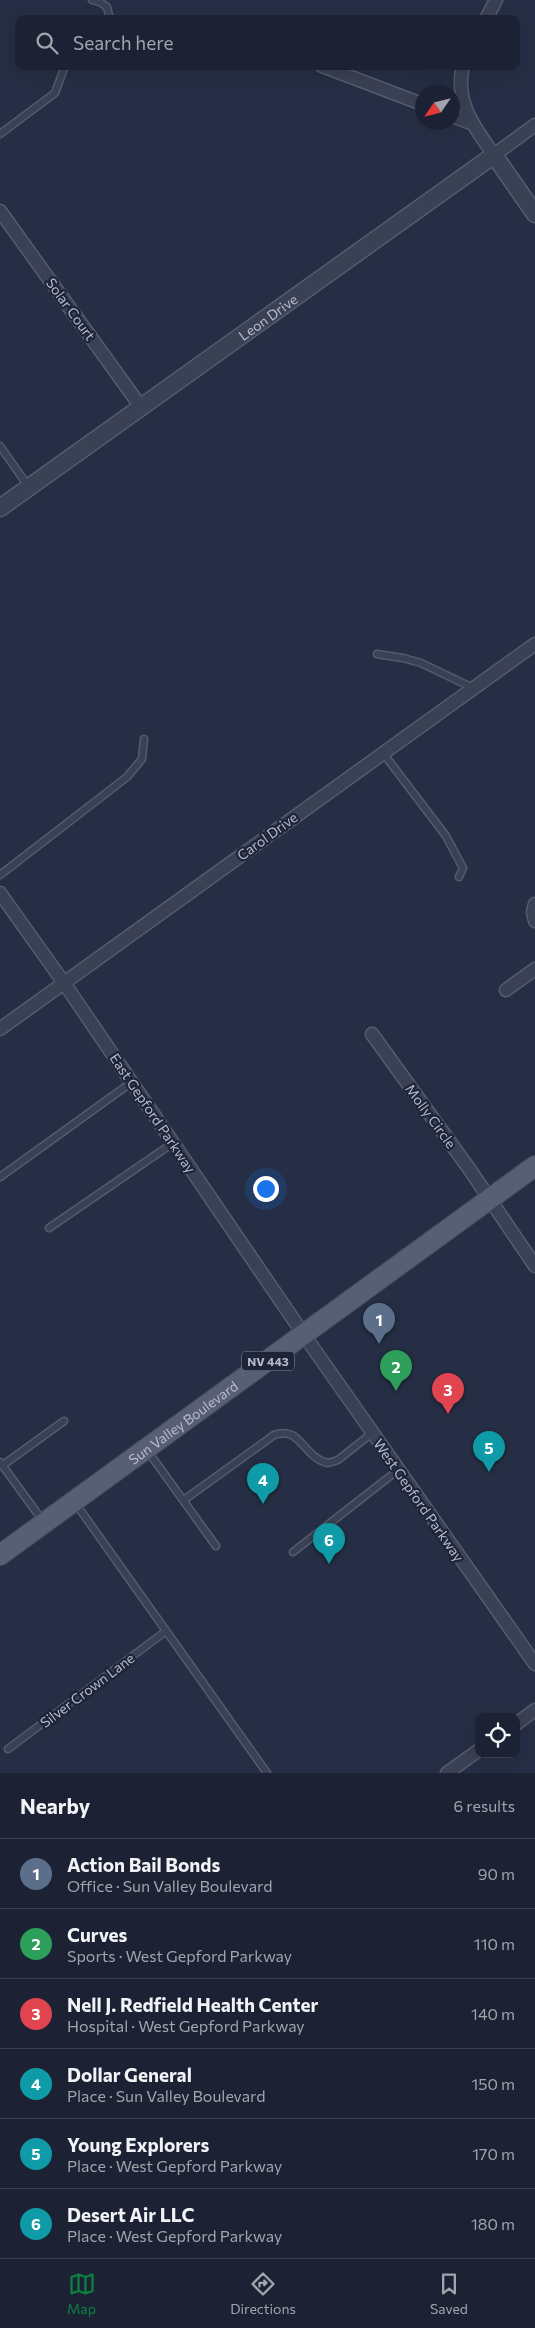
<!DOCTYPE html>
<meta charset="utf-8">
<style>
:root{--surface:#1c2233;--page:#252a3b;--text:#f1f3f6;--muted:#a0a4ac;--line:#3a3f4e;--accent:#0b8043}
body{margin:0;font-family:Commissioner,sans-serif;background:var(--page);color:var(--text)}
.controls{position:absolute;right:15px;bottom:15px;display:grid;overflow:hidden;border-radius:10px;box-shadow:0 5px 20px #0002}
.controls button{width:45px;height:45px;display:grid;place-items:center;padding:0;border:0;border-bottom:1px solid var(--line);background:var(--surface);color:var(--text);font:25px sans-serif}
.compass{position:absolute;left:415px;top:85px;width:45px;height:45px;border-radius:50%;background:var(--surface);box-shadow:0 5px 20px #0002;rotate:235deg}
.you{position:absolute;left:265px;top:1188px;width:18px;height:18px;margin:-12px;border:4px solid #fff;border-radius:50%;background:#1a73e8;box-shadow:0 0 0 8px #1a73e833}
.badge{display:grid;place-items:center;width:32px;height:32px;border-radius:50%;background:var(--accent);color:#fff;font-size:16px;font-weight:700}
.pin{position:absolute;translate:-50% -41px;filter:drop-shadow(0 1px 2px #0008)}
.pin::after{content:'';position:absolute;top:26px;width:18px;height:15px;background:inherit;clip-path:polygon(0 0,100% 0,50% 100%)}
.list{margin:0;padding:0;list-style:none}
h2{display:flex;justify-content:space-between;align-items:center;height:65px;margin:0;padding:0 20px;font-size:21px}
h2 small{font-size:16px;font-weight:400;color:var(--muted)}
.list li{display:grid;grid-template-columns:32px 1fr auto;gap:15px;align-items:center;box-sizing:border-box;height:70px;padding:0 20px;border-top:1px solid var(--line)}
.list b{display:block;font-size:19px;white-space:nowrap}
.list p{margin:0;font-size:16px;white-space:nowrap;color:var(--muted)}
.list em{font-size:16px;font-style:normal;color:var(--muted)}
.icon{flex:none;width:28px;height:28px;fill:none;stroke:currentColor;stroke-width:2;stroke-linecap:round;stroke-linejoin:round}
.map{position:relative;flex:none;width:535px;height:1773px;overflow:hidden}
.search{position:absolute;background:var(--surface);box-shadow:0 5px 20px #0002;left:15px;right:15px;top:15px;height:55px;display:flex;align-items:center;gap:12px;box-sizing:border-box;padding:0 18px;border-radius:10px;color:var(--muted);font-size:19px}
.sheet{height:485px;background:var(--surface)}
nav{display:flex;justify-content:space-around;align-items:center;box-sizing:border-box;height:70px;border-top:1px solid var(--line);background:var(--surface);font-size:14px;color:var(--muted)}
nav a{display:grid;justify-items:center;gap:2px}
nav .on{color:var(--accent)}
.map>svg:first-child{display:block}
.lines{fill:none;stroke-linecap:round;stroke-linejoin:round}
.service-casing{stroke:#555b6e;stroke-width:9}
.minor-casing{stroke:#555b6e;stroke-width:15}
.tertiary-casing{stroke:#555b6e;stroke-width:19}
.primary-casing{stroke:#43495d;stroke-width:22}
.service{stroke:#3a4154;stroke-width:6}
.minor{stroke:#3a4154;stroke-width:12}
.tertiary{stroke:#3a4154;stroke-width:16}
.primary{stroke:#585f74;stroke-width:20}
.labels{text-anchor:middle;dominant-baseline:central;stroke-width:4.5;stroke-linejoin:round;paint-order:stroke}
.shield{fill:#1e2539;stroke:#898fa1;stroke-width:1}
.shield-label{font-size:12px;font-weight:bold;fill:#b7bccd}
.street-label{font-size:14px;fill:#b7bccd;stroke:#1e2539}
</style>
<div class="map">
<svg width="535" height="1773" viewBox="0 0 535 1773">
<rect width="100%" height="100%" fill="#252e44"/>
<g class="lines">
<defs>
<g id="service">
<polyline points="92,0 100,2 107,7 110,19"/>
<polyline points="0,134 55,93 65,66"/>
<polyline points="0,446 28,486"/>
<polyline points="377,654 403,658 421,663 473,688"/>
<polyline points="383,753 446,836 463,868 459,877"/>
<polyline points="0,875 127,777 142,759 144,739"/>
<polyline points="0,1177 132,1082"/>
<polyline points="49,1228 173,1143"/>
<polyline points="147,1450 216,1546"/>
<polyline points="0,1462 42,1520"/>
<polyline points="3,1465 64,1421"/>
<path d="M184 1500 274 1435C301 1425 303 1458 328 1463L338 1460 372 1433"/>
<polyline points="76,1504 267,1773"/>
<polyline points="293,1552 398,1470"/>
<polyline points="8,1749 166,1631"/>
</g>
<g id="minor">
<polyline points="486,19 496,0"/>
<polyline points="322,66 422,104"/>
<path d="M463 66C454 102 475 128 494 155L535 125"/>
<polyline points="452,116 471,123"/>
<polyline points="0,211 141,407"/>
<polyline points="0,893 64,983 304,1335 535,1664"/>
<polyline points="535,904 533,912 535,921"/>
<polyline points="506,990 535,969"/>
<polyline points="0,1029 535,644"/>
<polyline points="372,1034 470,1170 535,1266"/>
<polyline points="516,1724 535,1710"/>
<polyline points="447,1773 479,1750"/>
</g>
<g id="tertiary">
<path id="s1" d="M0 508 494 155 535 214"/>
</g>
<g id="primary">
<path id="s2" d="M0 1555 535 1166"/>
</g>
</defs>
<use href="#service" class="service-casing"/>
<use href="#minor" class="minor-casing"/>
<use href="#tertiary" class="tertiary-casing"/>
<use href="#primary" class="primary-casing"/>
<use href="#service" class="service"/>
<use href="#minor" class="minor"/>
<use href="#tertiary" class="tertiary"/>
<use href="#primary" class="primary"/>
</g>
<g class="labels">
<rect class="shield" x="242" y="1351.5" width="52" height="19" rx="4"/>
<g class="shield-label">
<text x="268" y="1361">NV 443</text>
</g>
<g class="street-label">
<text transform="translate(71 309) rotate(54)">Solar Court</text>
<text stroke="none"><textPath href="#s1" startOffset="329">Leon Drive</textPath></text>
<text transform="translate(267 836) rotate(-36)">Carol Drive</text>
<text transform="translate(153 1113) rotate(56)">East Gepford Parkway</text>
<text transform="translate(431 1116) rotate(54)">Molly Circle</text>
<text stroke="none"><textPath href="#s2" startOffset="226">Sun Valley Boulevard</textPath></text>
<text transform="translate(419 1500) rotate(55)">West Gepford Parkway</text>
<text transform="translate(87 1690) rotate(-37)">Silver Crown Lane</text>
</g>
</g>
</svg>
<div class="controls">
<button><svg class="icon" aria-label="locate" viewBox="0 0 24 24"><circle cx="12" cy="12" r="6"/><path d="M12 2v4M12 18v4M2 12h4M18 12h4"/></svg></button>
</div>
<svg class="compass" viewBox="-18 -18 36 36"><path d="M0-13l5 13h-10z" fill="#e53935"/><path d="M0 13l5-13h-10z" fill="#a0a4ac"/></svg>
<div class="you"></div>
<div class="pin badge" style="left:379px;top:1344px;background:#5c6f8a">1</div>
<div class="pin badge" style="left:396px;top:1391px;background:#2e9e5b">2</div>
<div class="pin badge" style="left:448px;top:1414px;background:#e0444e">3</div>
<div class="pin badge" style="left:263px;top:1504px;background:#0f9aa8">4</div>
<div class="pin badge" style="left:489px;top:1472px;background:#0f9aa8">5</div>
<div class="pin badge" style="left:329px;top:1564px;background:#0f9aa8">6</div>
<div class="search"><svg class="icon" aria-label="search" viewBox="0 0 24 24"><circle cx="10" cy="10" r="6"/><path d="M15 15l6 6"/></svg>Search here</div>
</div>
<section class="sheet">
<h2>Nearby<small>6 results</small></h2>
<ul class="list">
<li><span class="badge" style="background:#5c6f8a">1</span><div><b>Action Bail Bonds</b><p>Office · Sun Valley Boulevard</p></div><em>90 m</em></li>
<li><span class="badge" style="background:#2e9e5b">2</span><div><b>Curves</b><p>Sports · West Gepford Parkway</p></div><em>110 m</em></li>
<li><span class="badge" style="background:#e0444e">3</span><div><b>Nell J. Redfield Health Center</b><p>Hospital · West Gepford Parkway</p></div><em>140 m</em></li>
<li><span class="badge" style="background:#0f9aa8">4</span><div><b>Dollar General</b><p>Place · Sun Valley Boulevard</p></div><em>150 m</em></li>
<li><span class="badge" style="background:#0f9aa8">5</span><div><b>Young Explorers</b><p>Place · West Gepford Parkway</p></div><em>170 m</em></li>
<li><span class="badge" style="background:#0f9aa8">6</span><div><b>Desert Air LLC</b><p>Place · West Gepford Parkway</p></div><em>180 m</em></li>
</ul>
</section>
<nav>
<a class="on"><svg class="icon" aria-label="map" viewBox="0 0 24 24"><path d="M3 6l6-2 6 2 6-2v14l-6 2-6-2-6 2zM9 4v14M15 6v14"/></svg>Map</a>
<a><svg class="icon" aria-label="directions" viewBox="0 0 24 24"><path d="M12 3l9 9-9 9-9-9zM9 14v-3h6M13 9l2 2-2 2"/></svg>Directions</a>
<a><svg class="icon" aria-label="saved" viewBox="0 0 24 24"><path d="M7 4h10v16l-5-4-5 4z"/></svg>Saved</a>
</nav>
